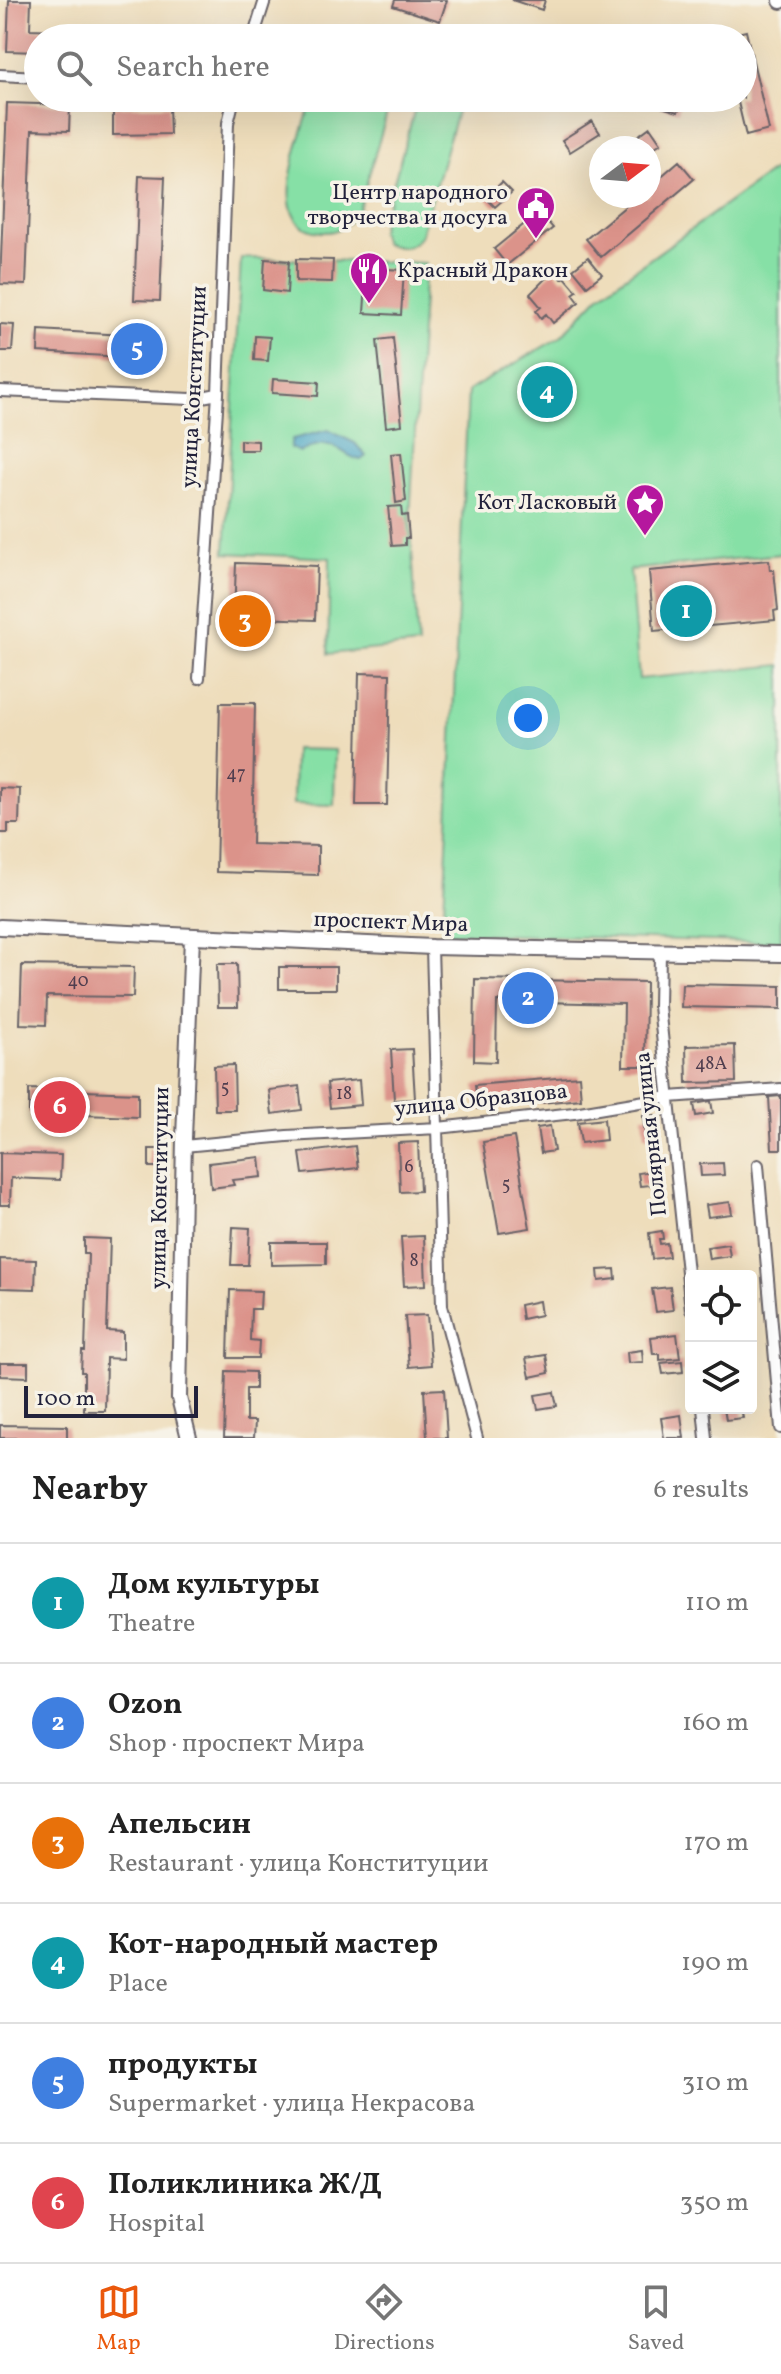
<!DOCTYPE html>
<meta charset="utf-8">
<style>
:root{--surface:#fff;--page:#f6f6f6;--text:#222;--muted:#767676;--line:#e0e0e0;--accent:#ea580c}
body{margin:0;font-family:Vollkorn,serif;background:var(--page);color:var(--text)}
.controls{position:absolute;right:24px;bottom:24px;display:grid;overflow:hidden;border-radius:8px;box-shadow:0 8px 32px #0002}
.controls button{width:72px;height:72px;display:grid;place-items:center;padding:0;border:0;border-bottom:2px solid var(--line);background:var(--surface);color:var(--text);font:40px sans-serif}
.compass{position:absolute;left:589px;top:136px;width:72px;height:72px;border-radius:50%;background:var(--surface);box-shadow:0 8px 32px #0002;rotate:74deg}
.scale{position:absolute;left:24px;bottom:20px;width:174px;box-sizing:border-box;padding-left:8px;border:4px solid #22223b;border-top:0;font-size:22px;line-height:28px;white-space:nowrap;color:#22223b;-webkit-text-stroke:6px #f7f3e8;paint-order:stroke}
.you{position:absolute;left:528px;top:718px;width:28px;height:28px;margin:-20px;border:6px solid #fff;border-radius:50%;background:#1a73e8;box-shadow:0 0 0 12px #1a73e833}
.badge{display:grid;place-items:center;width:52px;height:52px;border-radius:50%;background:var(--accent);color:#fff;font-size:26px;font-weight:700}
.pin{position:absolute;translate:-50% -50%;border:4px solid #fff;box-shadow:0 2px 8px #0006}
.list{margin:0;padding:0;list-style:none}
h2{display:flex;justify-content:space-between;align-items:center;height:104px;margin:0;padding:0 32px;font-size:34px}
h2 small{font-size:26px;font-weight:400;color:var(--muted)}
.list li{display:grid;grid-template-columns:52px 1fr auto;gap:24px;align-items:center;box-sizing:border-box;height:120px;padding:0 32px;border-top:2px solid var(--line)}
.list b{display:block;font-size:30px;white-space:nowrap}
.list p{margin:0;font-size:26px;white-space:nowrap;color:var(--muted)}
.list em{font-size:26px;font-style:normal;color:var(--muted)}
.icon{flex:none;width:44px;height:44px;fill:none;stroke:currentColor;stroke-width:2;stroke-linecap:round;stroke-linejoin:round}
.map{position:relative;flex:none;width:781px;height:1438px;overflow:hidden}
.search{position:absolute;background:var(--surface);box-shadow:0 8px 32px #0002;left:24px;right:24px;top:24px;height:88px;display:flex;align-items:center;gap:20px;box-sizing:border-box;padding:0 28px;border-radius:44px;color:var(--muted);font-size:30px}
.sheet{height:824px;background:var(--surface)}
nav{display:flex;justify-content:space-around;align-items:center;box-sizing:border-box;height:112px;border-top:2px solid var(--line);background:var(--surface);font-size:22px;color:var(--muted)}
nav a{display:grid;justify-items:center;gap:4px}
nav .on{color:var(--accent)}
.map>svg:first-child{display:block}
.green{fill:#86e0a6;stroke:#548170;stroke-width:2}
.water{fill:#46a6c5;stroke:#346480;stroke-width:2}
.building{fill:#db938a}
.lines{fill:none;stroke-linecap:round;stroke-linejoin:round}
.street-casing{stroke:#696368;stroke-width:14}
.secondary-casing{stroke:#696368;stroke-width:18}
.street{stroke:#fff;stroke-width:10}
.secondary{stroke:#fff;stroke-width:14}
.labels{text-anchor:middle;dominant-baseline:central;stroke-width:7;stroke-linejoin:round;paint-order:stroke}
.number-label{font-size:18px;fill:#503e4f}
.poi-label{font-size:22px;fill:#22223b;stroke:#f7f3e8;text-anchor:end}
.street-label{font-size:22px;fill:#22223b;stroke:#f7f3e8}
</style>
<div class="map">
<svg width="781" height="1438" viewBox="0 0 781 1438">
<rect width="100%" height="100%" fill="#f7f3e8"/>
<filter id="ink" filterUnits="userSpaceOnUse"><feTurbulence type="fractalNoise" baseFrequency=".0125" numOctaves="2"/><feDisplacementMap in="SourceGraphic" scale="16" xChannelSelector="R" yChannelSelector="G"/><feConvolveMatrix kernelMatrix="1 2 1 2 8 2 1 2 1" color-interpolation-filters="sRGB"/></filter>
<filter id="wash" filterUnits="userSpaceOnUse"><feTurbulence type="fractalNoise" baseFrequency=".006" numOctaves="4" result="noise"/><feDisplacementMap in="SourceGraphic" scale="32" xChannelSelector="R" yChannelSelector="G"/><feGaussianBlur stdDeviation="1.8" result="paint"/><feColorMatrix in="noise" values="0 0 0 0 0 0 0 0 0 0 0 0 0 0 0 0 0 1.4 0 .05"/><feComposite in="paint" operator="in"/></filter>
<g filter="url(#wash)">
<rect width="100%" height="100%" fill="#edb"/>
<path class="green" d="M313 98H388L387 113 358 212C349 225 338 233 322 232 260 229 304 130 313 98Z
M418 98H461L421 235C411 250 400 249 384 243L380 231Z
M781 165V554L630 570 639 679 781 665V943L443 933 468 391 560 337 601 294Z
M241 258 425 263 410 517 418 645 328 654 330 558 225 553Z
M294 749 335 750 334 805 293 804Z"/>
<path class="water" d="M328 430 355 443 366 456 361 460C346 458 336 441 319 445 313 446 306 450 300 452L290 448 292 439Z"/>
<g id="blocks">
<path class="building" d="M9 0H31L30 29 118 32 117 38H38V52L7 51Z
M395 0H447L440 21 393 6Z
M512 0H545L542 10Z
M746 31 769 130 746 136 737 98H743V38L721 37Z
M652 98H682L678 112 651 104Z
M7 103 70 105 69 131 32 130 26 285 0 284Z
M169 106 170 134 113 135V107Z
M592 121 600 133 570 152 562 140Z
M650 127 661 143 649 151V148H642L635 138Z
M679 161 694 179 601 257 586 239 638 196H649V187Z
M139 176 165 177 160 301 134 300Z
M502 182 512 192 495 207 486 198Z
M539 212 553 228 507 265 494 249Z
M588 257 602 274 587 286 573 269Z
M265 259 289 261 287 293 263 290Z
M296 259 333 260 332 282 296 281Z
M367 268 404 270 401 315 364 313Z
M554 270 562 279 565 277 577 291 573 294 579 302 553 323 546 314 541 318 536 311 541 307 530 294Z
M0 324 14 325 12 351H0Z
M39 330 158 337 156 359 38 352Z
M255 336 270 337 268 361 254 360Z
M393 338 402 425 386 427 377 340Z
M273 379 319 382 318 396 272 393Z
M240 440 258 441V450H240Z
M401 453 406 501 396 503 391 454Z
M401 506 402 516 407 515 409 538H405V545L392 546 388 507Z
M769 560 770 570H774L778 610 774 611 775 620 654 631 649 571Z
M236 563 317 566 315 620 234 617Z
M359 673 390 674 387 805H356Z
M220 703H255L252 844 318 846V875L216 872Z
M0 788 20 789 19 824H8V833H0Z
M217 964H237L238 1007H218Z
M22 965 134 967 133 997 47 996 46 1025 20 1024Z
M279 967H336V989H279Z
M475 979 646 982 645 1066H623L624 1004 497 1001 496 1062 474 1061Z
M682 984 781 986V1009L681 1007Z
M735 1045 736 1082 687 1083 686 1046Z
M412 1049 415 1099 394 1100 391 1050Z
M234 1065 235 1110H215L214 1066Z
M579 1076 581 1099 477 1109 475 1085Z
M359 1080 361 1105 330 1108 327 1083Z
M299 1086 302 1110 272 1114 269 1090Z
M29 1089 138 1093V1117L29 1113Z
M781 1096V1149H772L769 1097Z
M711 1101 713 1113 696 1116 694 1104Z
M655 1115 658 1135 645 1136 643 1116Z
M604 1119 606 1140 581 1143 578 1122Z
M550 1126 554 1151 541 1153 537 1128Z
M514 1137 530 1228 499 1233 483 1142Z
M418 1142 420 1191 400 1192 398 1143Z
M355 1146 358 1168 303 1174 300 1153Z
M149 1149H160L159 1167H149Z
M0 1153 61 1155 60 1180 11 1178 10 1205H0Z
M260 1157 262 1177 232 1180 234 1185 211 1188 209 1163Z
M723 1163 724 1175 701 1176 700 1164Z
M659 1170 661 1184 640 1186 638 1173Z
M730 1202 732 1214 708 1217 706 1205Z
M233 1227 250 1228 248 1265H231Z
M662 1231 663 1239H659L660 1244 667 1243 669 1257 652 1259 649 1233Z
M424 1236 426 1285 404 1286 401 1237Z
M84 1238 110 1239 107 1331 123 1332V1359L106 1358 105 1411H84V1372H81L82 1351H85L88 1254H84Z
M271 1242H326V1264L271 1265Z
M728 1244 730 1256 709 1259 707 1247Z
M0 1259 36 1260 35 1289 0 1288Z
M615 1269 616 1279 599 1281 598 1270Z
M670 1287 673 1310 656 1312 652 1289Z
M230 1290 261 1291 260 1309H251L250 1340 259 1341 258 1358H228Z
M539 1301 541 1315 522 1319 520 1305Z
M427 1315 431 1365 409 1367 405 1316Z
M677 1334 680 1358 660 1360V1354H653L651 1337Z
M642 1350 643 1362 628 1363 627 1352Z
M546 1355 549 1373 530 1377 526 1358Z
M682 1361 683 1372 663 1374 661 1363Z
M0 1363H28V1377L0 1376Z
M226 1371 255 1372V1389H246V1421H255L254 1438H224Z
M444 1389 447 1438H427L424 1390Z
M554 1392 557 1406 538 1409 535 1395Z
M724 1408H741L743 1418 726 1420Z
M681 1415 684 1438H664L661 1418Z
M0 1425 67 1426V1438H0Z"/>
</g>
</g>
<g filter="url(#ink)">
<use href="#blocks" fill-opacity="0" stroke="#696368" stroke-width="2"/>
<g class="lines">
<defs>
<path id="street" d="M253 38 265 0
M0 75 38 77
M0 391 191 399 218 394
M199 678 218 394 228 123 234 98
M432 947 442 1306 477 1438
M660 953 659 1006 691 1310
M184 1146 287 1136 438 1128 574 1113 669 1097 781 1089
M758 1165 781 1428
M703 1408 706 1438"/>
<path id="secondary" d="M781 0V1
M0 927 432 947 781 954
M189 1438 179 1398 184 1138 192 937"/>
</defs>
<use href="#street" class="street-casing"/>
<use href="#secondary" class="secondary-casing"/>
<use href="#street" class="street"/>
<use href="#secondary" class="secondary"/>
</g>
</g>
<defs>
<symbol id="civic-pin" viewBox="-11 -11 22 30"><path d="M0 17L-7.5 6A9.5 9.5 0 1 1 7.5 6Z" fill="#b5179e" stroke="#f7f3e8"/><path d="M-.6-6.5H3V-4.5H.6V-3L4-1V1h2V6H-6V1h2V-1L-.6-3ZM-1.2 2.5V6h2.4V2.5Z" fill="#fff"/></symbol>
<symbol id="restaurant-pin" viewBox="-11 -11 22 30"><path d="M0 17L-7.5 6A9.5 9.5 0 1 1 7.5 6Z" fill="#b5179e" stroke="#f7f3e8"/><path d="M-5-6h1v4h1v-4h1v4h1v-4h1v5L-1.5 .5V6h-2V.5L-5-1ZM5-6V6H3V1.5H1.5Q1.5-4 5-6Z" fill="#fff"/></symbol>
<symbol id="sight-pin" viewBox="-11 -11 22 30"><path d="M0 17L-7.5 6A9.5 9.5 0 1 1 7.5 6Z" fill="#b5179e" stroke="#f7f3e8"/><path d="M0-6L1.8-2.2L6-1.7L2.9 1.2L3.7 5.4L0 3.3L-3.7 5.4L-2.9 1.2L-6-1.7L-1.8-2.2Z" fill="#fff"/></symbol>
</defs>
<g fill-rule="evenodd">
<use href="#civic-pin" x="514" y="184" width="44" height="60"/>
<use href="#restaurant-pin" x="347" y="249" width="44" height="60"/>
<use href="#sight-pin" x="623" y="481" width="44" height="60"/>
</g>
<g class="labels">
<g class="number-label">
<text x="236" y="774">47</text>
<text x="78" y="981">40</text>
<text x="711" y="1064">48А</text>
<text x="225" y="1088">5</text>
<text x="344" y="1094">18</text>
<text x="409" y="1167">6</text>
<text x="506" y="1185">5</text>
<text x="414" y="1261">8</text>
</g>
<g class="poi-label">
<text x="508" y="193">Центр народного<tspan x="508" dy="25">творчества и досуга</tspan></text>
<text x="397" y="271" text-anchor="start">Красный Дракон</text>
<text x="617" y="503">Кот Ласковый</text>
</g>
<g class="street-label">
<text transform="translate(195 387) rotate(-87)">улица Конституции</text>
<text transform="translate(391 923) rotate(2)">проспект Мира</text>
<text transform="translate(481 1101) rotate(-6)">улица Образцова</text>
<text transform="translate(652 1134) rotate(-96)">Полярная улица</text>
<text transform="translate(161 1188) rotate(-89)">улица Конституции</text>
</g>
</g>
</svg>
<div class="controls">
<button><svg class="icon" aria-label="locate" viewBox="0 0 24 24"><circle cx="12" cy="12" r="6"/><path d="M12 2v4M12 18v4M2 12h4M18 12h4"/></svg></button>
<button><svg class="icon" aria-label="layers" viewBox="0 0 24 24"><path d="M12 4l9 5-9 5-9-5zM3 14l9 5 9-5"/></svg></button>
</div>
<svg class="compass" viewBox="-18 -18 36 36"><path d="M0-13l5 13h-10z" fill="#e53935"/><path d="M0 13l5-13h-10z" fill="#767676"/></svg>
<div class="scale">100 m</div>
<div class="you"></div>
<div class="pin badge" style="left:686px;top:611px;background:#0f9aa8">1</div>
<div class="pin badge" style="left:528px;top:998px;background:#3f7fe0">2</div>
<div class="pin badge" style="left:245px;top:621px;background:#e8710a">3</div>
<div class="pin badge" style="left:547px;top:392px;background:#0f9aa8">4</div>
<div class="pin badge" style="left:137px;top:349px;background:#3f7fe0">5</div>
<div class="pin badge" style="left:60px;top:1107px;background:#e0444e">6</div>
<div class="search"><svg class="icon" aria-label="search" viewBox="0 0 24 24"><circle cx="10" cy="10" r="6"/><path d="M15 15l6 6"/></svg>Search here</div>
</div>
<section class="sheet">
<h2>Nearby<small>6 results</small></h2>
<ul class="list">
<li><span class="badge" style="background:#0f9aa8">1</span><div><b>Дом культуры</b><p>Theatre</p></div><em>110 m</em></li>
<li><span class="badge" style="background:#3f7fe0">2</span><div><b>Ozon</b><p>Shop · проспект Мира</p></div><em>160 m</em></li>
<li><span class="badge" style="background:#e8710a">3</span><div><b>Апельсин</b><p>Restaurant · улица Конституции</p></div><em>170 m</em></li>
<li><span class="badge" style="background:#0f9aa8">4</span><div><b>Кот-народный мастер</b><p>Place</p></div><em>190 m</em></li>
<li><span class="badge" style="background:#3f7fe0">5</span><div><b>продукты</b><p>Supermarket · улица Некрасова</p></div><em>310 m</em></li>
<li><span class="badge" style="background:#e0444e">6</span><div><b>Поликлиника Ж/Д</b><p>Hospital</p></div><em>350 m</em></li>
</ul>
</section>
<nav>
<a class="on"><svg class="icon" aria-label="map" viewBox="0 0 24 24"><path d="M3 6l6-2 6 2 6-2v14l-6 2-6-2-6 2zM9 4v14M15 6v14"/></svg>Map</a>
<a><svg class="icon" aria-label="directions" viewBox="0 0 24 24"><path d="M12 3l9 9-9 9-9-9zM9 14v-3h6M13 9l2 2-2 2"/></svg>Directions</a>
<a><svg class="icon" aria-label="saved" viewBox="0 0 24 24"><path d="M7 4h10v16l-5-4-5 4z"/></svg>Saved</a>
</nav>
